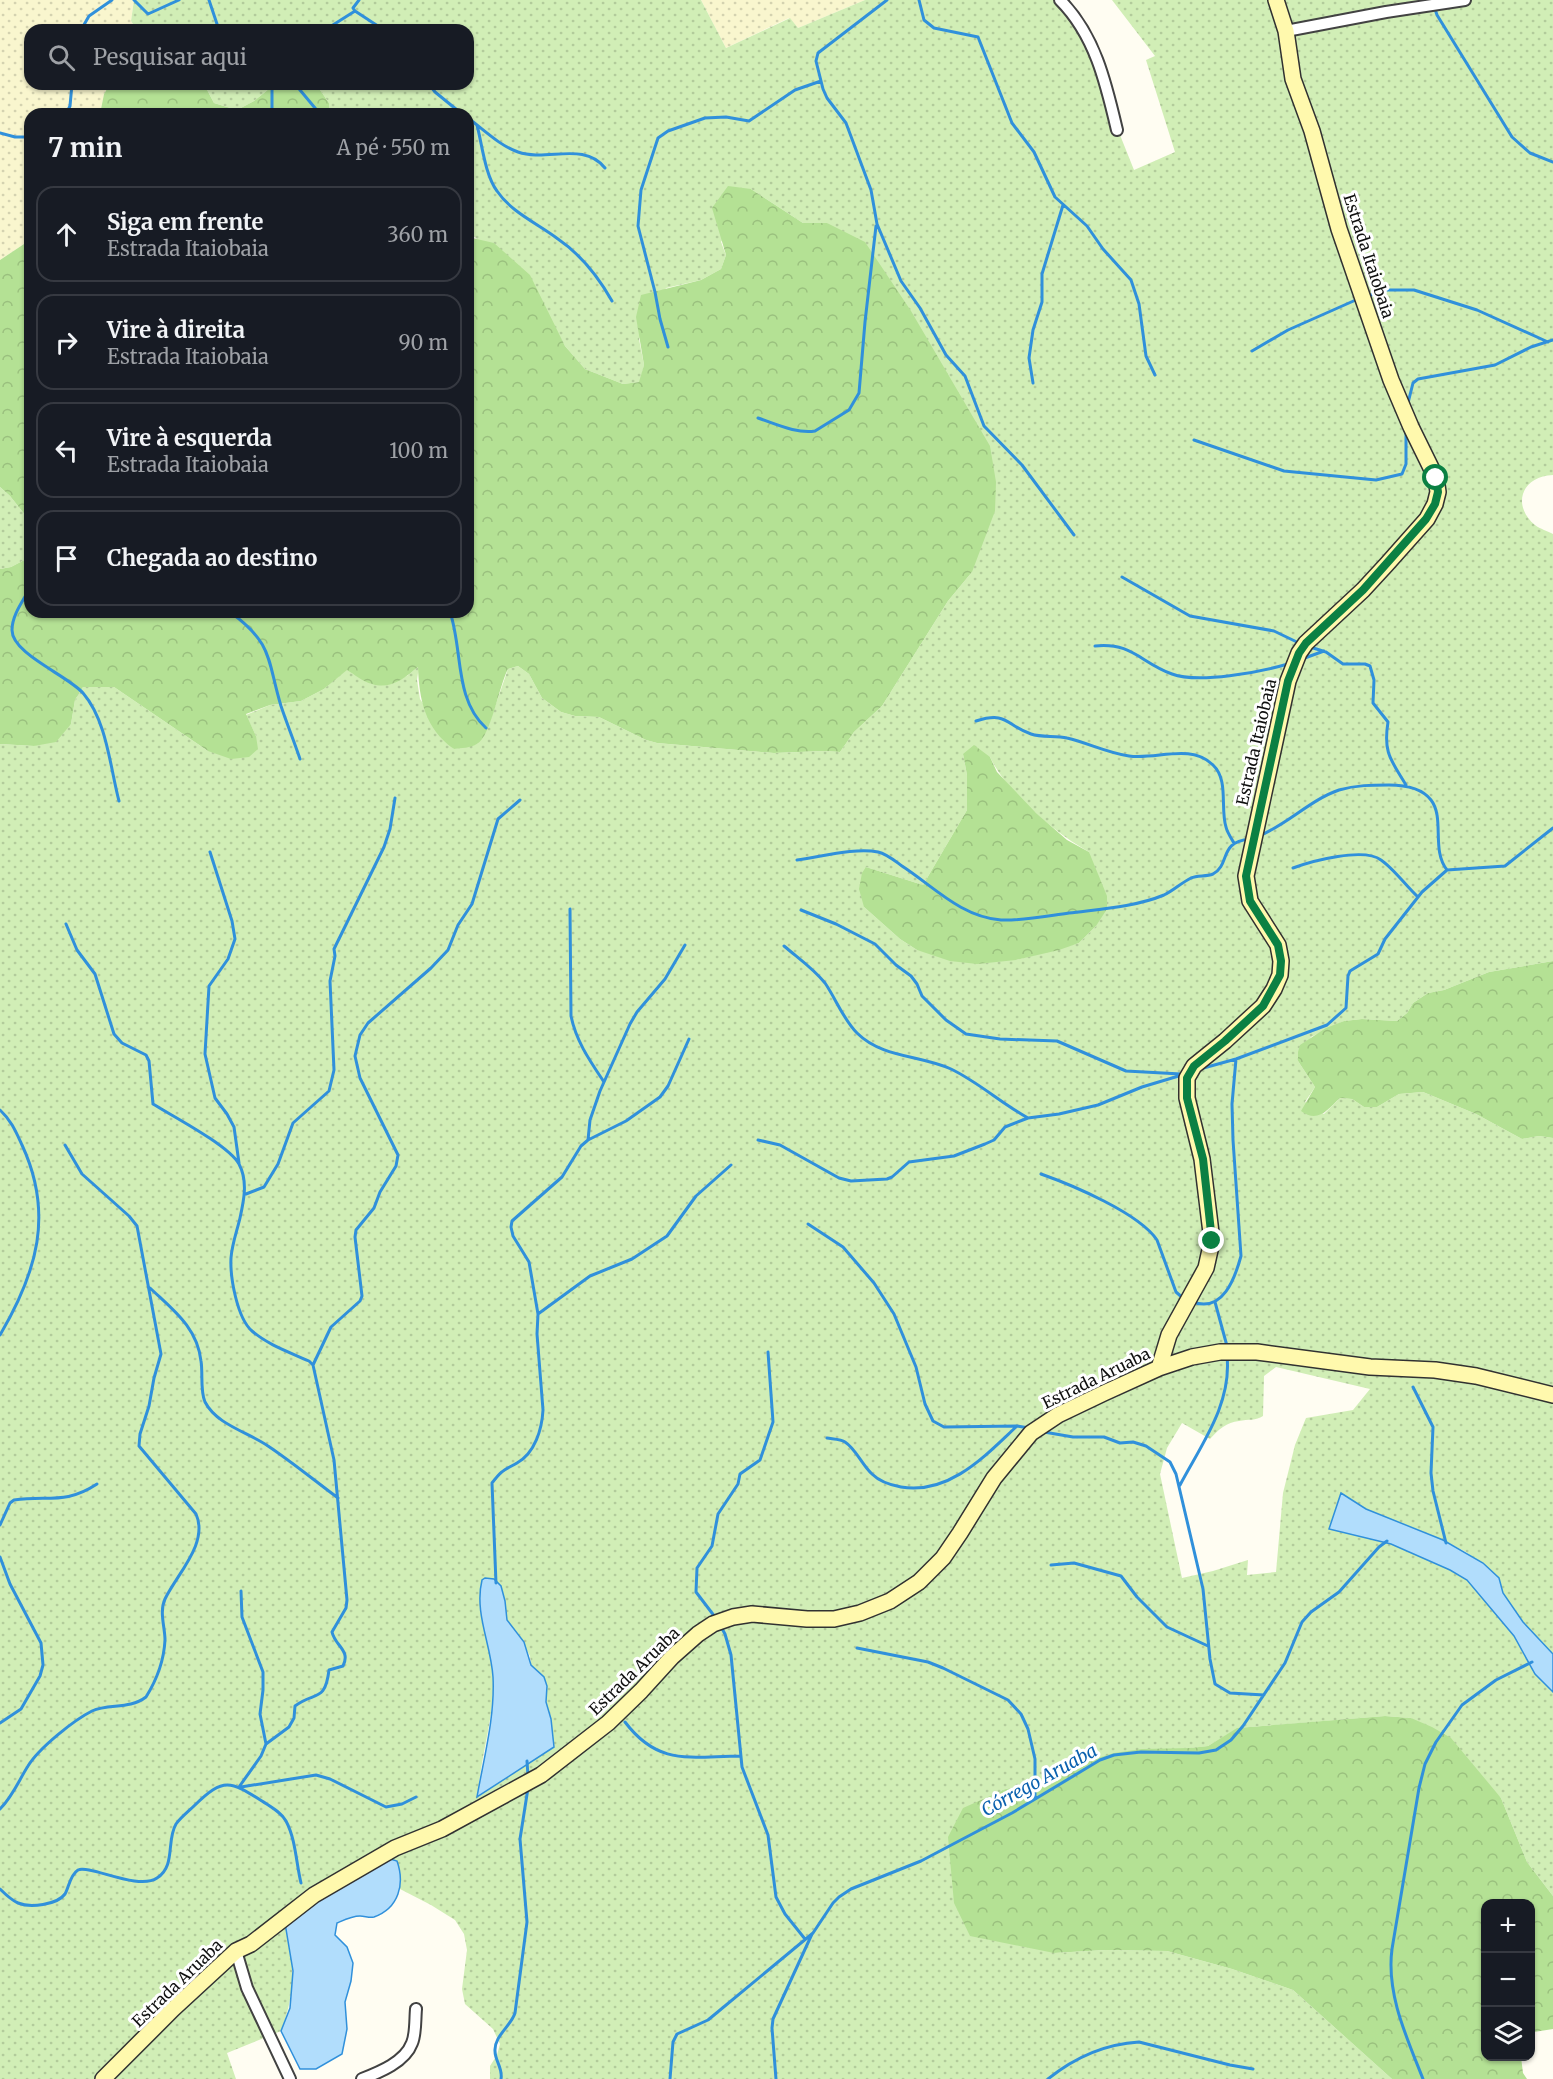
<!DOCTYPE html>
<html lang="pt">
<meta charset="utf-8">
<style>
:root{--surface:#171b24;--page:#20242c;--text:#f1f3f6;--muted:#9ea1a6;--line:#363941}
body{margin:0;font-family:Merriweather,serif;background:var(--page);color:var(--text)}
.controls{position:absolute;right:18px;bottom:18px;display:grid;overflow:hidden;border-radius:12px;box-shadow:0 2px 4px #0004}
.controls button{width:54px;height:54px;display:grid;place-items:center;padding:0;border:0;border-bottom:2px solid var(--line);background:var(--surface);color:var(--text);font:30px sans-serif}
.stop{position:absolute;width:18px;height:18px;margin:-14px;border:4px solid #0b8043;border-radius:50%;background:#fff}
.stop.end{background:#0b8043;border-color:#fff;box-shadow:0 2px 6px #0008}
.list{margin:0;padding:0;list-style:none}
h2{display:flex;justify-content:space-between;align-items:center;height:78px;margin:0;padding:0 24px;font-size:26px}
h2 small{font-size:20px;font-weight:400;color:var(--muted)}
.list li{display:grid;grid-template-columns:39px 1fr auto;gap:18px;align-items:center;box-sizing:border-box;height:96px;margin:0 12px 12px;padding:0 12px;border:2px solid var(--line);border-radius:18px}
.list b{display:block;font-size:22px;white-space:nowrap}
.list p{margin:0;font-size:20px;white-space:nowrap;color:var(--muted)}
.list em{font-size:20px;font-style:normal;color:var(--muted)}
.icon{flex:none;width:33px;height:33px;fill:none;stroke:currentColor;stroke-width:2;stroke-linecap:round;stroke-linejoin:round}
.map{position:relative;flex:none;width:1553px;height:2079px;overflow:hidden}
.search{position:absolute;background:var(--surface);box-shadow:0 2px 4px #0004;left:24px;top:24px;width:450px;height:66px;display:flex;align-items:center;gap:15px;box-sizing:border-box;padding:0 21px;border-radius:18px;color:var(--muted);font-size:22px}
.panel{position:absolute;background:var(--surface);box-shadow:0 2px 4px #0004;left:24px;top:108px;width:450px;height:510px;border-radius:18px}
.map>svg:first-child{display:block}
.farmland{fill:url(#farmland-dots)}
.grass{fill:url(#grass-dots);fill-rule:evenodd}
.forest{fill:url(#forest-crowns)}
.water{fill:#b1ddfc;stroke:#3090db;stroke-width:1.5}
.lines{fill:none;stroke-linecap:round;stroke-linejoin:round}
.stream{stroke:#3090db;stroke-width:3}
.street-casing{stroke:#424242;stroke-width:14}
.secondary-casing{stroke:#313131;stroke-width:18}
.street{stroke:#fff;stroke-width:10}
.secondary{stroke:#fff9ad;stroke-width:15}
.route{stroke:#0b8043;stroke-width:8}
.labels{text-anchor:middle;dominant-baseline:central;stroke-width:6;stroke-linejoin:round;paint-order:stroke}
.street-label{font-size:16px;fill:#0f0f0f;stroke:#fff}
.water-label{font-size:18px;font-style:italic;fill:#0b61af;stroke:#fff}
</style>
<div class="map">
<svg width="1553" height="2079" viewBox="0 0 1553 2079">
<defs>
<pattern id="farmland-dots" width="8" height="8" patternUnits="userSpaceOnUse" patternTransform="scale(1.5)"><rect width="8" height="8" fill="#f9f6ce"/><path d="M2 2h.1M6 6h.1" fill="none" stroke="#d4d2b0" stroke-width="1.8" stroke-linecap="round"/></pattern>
<pattern id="grass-dots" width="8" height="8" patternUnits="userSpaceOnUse" patternTransform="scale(1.5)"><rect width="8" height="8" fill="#d1eeb6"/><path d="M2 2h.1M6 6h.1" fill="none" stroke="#b2cb9b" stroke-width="1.8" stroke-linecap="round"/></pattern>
<pattern id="forest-crowns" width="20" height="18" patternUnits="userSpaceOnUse" patternTransform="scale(1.5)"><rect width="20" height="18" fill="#b4e194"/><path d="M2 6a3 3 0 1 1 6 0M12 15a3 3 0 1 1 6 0" fill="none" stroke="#9ac07e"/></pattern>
</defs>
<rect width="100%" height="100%" fill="#fffdf2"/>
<path class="farmland" d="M0 0H134L131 21 137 30H30V84H110L104 94 100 114H30V240L0 260Z
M701 0H865L798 28 789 18 726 48Z"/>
<path class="grass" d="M134 0H701L726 48 790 18 798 28 865 0H1061L1086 25 1107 79 1116 125 1134 170 1175 152 1146 60 1155 56 1112 0H1553V475C1522 476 1511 505 1535 525 1540 529 1548 531 1553 534V961L1489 972 1444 990 1428 993 1413 1003 1407 1013 1397 1021 1362 1019 1344 1021 1311 1037 1298 1061 1315 1087 1305 1102 1324 1114 1340 1098 1352 1099 1364 1107H1377L1399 1094 1423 1092 1476 1114 1522 1139 1539 1136 1553 1138V1654L1523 1622 1503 1593 1499 1578 1466 1552 1443 1540 1366 1509 1341 1493 1329 1529 1391 1544 1450 1570 1467 1580 1514 1636 1535 1674 1553 1692V1896L1527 1862 1501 1798 1411 1718 1385 1716 1238 1728 1208 1746 1091 1760 1050 1778 1006 1789 1054 1953 1105 1950 1167 1951 1232 1969 1293 1990 1392 2079H490V2066L497 2055 500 2044 493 2029 465 2004 462 1989 467 1950 464 1934 455 1920 431 1905 400 1889 399 1866 291 1951C294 1981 292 2002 281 2031L227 2053 236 2079H0V744L34 746 71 724 75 700 83 687H114L208 751 256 736 246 715 270 705 301 701 324 689 347 669 372 684 407 676 419 666 417 680 420 699 454 749 477 744 489 724 508 669 518 666 529 674 542 698 561 712 575 716 599 717 646 740 657 743 774 753 824 751 840 752 854 732 882 706 948 601 972 572 827 223H803L751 189 721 242 726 255 721 269 701 280 666 288 639 339 644 365 640 382 623 384 585 369 565 346 551 321 475 237H468V114H329V103L316 84H468V30H137L131 21ZM963 754 990 757C1007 793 1055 833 1089 852L1096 926 1079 943 1016 960 917 950 900 939 864 907 866 867 923 885 967 810V775ZM1276 1367 1370 1389 1353 1410 1306 1418 1295 1445 1283 1493 1276 1572 1247 1575 1248 1560 1213 1571 1182 1578 1160 1474 1167 1448 1182 1423 1210 1439C1218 1430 1227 1422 1239 1421 1248 1419 1256 1421 1263 1416L1264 1376ZM505 1601 507 1620 511 1628 519 1635 530 1656 531 1665 544 1677 547 1686 546 1702 551 1719 554 1747 478 1796C480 1756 495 1717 493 1676 492 1653 483 1631 480 1608Z
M204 84H275L254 101 237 110 214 103Z
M0 487 10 496 30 521V557L11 567 0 569Z"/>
<path class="forest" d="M110 84H204L214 103 237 110 254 101 275 84H316L329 103V114H100L104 94Z
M728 186 751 189 803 223H827L865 242 911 311 990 446 996 482 995 511 972 572 948 601 882 706 854 732 840 752 824 751 774 753 657 743 646 740 599 717 575 716 561 712 542 698 529 674 518 666 508 669C499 686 491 736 477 744 471 748 461 748 454 749 425 729 419 699 418 667 405 678 390 690 372 684 363 682 354 674 347 670L324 689 301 701 270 705 246 714 256 736 258 749 249 757 231 759 208 751 114 687H83L75 700 71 724 56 742 34 746 0 744V569L11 567 30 557V612H468V237L494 243 530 275 565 346 585 369 623 384 639 382 644 365 636 317 641 295 701 280 721 269 726 255 712 208Z
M30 240V521L10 496 0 487V260Z
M974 745 990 757 997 772 1036 813 1067 840 1089 852 1107 896V909L1096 926 1079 943 1059 950 1016 960 977 964 950 961 917 950 900 939 864 907 859 889 862 873 866 867 923 885 967 810V775L963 754Z
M1553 961V1138L1539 1136 1522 1139 1476 1114 1423 1092 1399 1094 1377 1107H1364L1352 1099 1340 1098C1328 1109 1318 1124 1301 1111L1315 1087 1298 1061V1052L1300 1045 1326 1028 1344 1021 1362 1019 1397 1021 1407 1013 1413 1003 1428 993 1444 990 1489 972Z
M1385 1716 1411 1718 1432 1727 1451 1738 1501 1798 1527 1862 1553 1896V2029L1534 2032 1531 2035 1530 1904H1486V2056L1521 2057 1523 2073 1527 2079H1392L1293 1990 1232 1969 1167 1951 1105 1950 1054 1953 970 1936 954 1903 948 1837 963 1808 1006 1789 1050 1778 1091 1760 1114 1753 1142 1749 1190 1748 1208 1746 1237 1728Z"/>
<path class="water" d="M1341 1493 1366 1509 1443 1540 1483 1563 1499 1578 1503 1593 1523 1622 1553 1654V1692L1535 1674 1514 1636 1467 1580 1450 1570 1391 1544 1329 1529Z
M485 1578 494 1579 501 1586 505 1601 507 1620 524 1642 531 1665 544 1677 547 1686 546 1702 551 1719 554 1747 477 1797C484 1757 495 1717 493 1677 491 1644 474 1613 482 1580Z
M387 1858 397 1861C405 1884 399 1908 374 1917 369 1918 365 1916 360 1916 352 1916 344 1920 337 1923L335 1935 347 1947 353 1963 351 1981 345 2002 347 2029 342 2054 316 2069H300L281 2031 290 2008 293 1971 285 1923 298 1909Z"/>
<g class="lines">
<path class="stream" d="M134 0 148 14 179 0
M209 0 219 30
M887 0 818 53 816 61 823 89 827 98 846 123 871 190 877 224 901 281 920 308 946 355 965 376 984 426 1022 465 1074 535
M919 0 924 20 934 28 978 37 1012 123 1034 152 1055 197 1087 226 1103 249 1131 280 1139 304 1146 356 1155 375
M1435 9 1437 15 1512 137 1530 153 1553 162
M355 11 384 30
M81 30 89 16 112 0
M325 30 355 11 353 8 359 0
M295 84 320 114
M429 84 435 92 462 114
M66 114 70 106 72 84
M272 114V84
M468 118C483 129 500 146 518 152 547 162 584 141 605 168
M477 125C482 144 485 175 497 191 512 213 537 223 558 239 580 254 599 278 612 301
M0 133 15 137H30
M1368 296 1384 290H1414L1477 310 1548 342
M668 347 660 319 655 292 638 226 641 190 658 138 668 131 705 118 726 117 749 121 795 90 821 81
M1252 351 1288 330 1358 299
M1033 383 1029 358 1033 330 1042 302V274L1063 205
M1408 403 1413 383 1418 379 1495 365 1531 347 1553 340
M758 418C776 424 797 434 815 431L849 410 859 393 865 322 876 226
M1194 440 1284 471 1376 480 1402 474 1406 464V431
M1122 577 1190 616 1274 631 1301 644
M30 588C23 601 12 615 12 630 12 654 67 675 83 693 107 721 110 767 119 801
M230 612C274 644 267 660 281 706 287 724 294 741 300 759
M450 612C463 650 454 699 486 728
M1095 646C1132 642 1141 663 1172 674 1199 684 1260 672 1288 664
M1310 647 1326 652 1343 664H1365L1370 666 1374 680 1373 703 1388 722C1383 753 1391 760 1406 785
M1302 659 1324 651
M976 721C1008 711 1005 725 1031 734 1042 738 1056 735 1067 738 1088 743 1108 753 1129 756 1157 760 1190 743 1213 765 1229 780 1220 808 1226 827 1227 832 1231 838 1234 843
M1259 836C1288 824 1310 800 1339 790 1356 785 1372 785 1389 785 1404 785 1421 787 1431 800 1445 818 1431 850 1447 870
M210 852 232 921 235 939 228 959 209 986 205 1054 215 1098 227 1114 234 1127 239 1163
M797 860C820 857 856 847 878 852 887 854 895 861 902 866 933 886 961 917 1001 920 1023 921 1047 916 1069 913 1100 909 1135 907 1164 895 1173 891 1181 883 1191 878 1198 875 1206 877 1213 874 1231 864 1218 842 1250 839
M1293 868C1312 861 1364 847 1381 860 1393 868 1407 887 1418 897
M570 909 571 1016C576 1041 590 1061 604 1082
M801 910 836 924 875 944 896 965 911 976 917 984 922 996 946 1020 966 1034 1000 1039 1057 1041 1126 1071 1181 1074
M66 924 77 950 95 974 114 1034 122 1043 146 1055 149 1061 153 1104C174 1117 228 1145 239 1164 248 1181 244 1200 240 1218 237 1231 232 1244 231 1258 230 1277 237 1318 252 1331 268 1345 289 1352 309 1361L313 1365 334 1460 347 1600 346 1608 332 1632C335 1646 351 1650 343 1666L329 1670C325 1703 315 1691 295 1706L294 1718 289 1727 266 1744 261 1756 239 1787
M784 946C798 958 813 968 825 983 836 999 843 1019 857 1033 882 1058 920 1055 951 1069 978 1082 1001 1103 1028 1118
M1200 1069 1236 1059 1327 1025 1346 1008 1348 976 1350 971 1378 954 1385 939 1422 892 1447 870 1505 866 1553 828
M0 1110C11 1120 16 1132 22 1145 54 1214 37 1272 0 1335
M588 1140 590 1120 600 1091 630 1024 637 1012 665 979 685 945
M758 1140 780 1145 839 1178 851 1181 887 1179 892 1177 909 1162 954 1156 985 1144 994 1140 1005 1127 1028 1118 1059 1114 1098 1105 1142 1087 1182 1075
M1041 1174C1072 1185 1139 1213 1157 1240L1176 1292 1184 1299
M246 1194 264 1187 278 1164 293 1123 329 1091 334 1070 330 981 335 956 334 949 384 847 390 829 395 798
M808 1224 843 1247 874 1283 894 1314 916 1367 925 1404 933 1421 944 1427 1017 1426 1029 1428
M150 1288C173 1310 197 1327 201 1361 203 1373 200 1391 205 1402 217 1425 248 1432 268 1446 292 1462 315 1481 338 1498
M1193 1302C1223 1313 1235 1278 1241 1256L1233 1140 1232 1104 1236 1059
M1215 1302 1227 1346
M538 1314 590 1276 632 1259 667 1236 696 1196 731 1165
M313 1365 331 1327 360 1301 362 1296 355 1237 356 1230 374 1208 380 1192 396 1166 398 1155 360 1078 355 1056 360 1035 368 1023 431 968 448 950 458 925 472 904 498 819 520 800
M1413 1387 1433 1427 1431 1473 1433 1491 1446 1543
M1044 1432 1073 1437H1104L1120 1443 1133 1442 1146 1446 1170 1462 1176 1474 1203 1589 1210 1659 1215 1684 1230 1693 1264 1695
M827 1438C832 1439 841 1439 845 1442 856 1449 862 1465 872 1474 880 1482 890 1485 901 1487 949 1495 985 1456 1016 1427
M1180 1485C1201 1445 1232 1404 1227 1356
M0 1525 10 1503 14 1500C48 1495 65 1505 97 1484
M0 1557 10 1584 41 1643 43 1665 40 1676 21 1709 0 1723
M1051 1565 1074 1563 1121 1576 1137 1597 1167 1627 1208 1646
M496 1583 492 1483C503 1469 503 1471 517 1463 535 1453 542 1429 543 1410L537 1334 538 1314 529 1262 513 1236 511 1227 512 1221 562 1177 581 1146 588 1140 626 1121 660 1097 668 1086 689 1039
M241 1591 242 1617 263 1672V1690L260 1714 266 1744
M715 1617 696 1592 697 1568 712 1546 718 1514 738 1484 740 1474 760 1460 773 1422 768 1352
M720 1625 725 1634 731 1655 742 1767 768 1835 776 1897 785 1914 805 1939
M857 1648 928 1662 943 1668 1008 1700 1021 1714 1028 1729 1035 1759V1798
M625 1722C659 1767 691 1756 741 1756
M527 1761 528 1776
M241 1787 316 1775 330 1779 386 1807 402 1804 416 1797
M0 1809C13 1796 19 1780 28 1766 39 1748 74 1720 92 1711 109 1703 129 1710 146 1697 156 1681 164 1660 165 1640 165 1627 159 1612 165 1599 177 1574 209 1543 196 1514L139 1446 140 1434 149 1406 154 1378 161 1354 137 1226 129 1216 82 1174 65 1145
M0 1889C5 1894 11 1900 18 1903 30 1908 57 1905 65 1894 69 1887 70 1875 78 1870 89 1864 138 1891 157 1878 176 1866 166 1841 176 1824 181 1817 189 1811 195 1805 224 1777 230 1781 262 1801 271 1807 281 1812 286 1821 296 1840 296 1863 301 1883
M501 2079C503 2068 495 2061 495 2051 494 2036 511 2026 515 2013L527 1922 520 1839 528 1788
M670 2079 673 2042 677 2034 708 2020 813 1933 833 1903 839 1897 851 1889 921 1861 1012 1813 1100 1760 1114 1755 1141 1752 1199 1753 1216 1750 1231 1740 1243 1726 1285 1663 1302 1622 1311 1612 1339 1592 1379 1547 1387 1541
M776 2079 772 2028 773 2019 812 1934
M1048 2079C1074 2058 1106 2044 1139 2042L1230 2065 1253 2069
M1423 2079C1407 2038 1386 1994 1392 1949L1419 1788 1425 1764 1436 1742 1462 1705 1496 1680 1532 1662"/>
<defs>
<path id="street" d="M1060 0C1095 35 1106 83 1117 130
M1286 31 1386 12 1465 0
M236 1951 247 1988 290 2079
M362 2079C380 2072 405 2062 412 2043 416 2034 415 2019 416 2009"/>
<path id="secondary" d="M1159 1368 1169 1335 1206 1268 1212 1241 1202 1159 1187 1098V1078L1194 1066 1225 1041 1263 1006 1274 989 1280 975 1281 961 1278 945 1250 901 1246 876 1288 681 1299 653 1306 643 1363 590 1387 564 1427 519 1435 504 1438 492 1436 478 1411 427 1391 380 1339 229 1312 131 1293 79 1286 31 1276 0
M103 2079 173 2009 236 1951 251 1944 314 1895 395 1848 442 1829 541 1775 608 1723 641 1691 672 1657 698 1634 713 1624 733 1617 752 1614 807 1619H834L860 1613 890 1601 919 1582 943 1558 960 1533 994 1478 1031 1433 1058 1415 1104 1393 1159 1368 1192 1357 1220 1352H1257L1370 1367 1435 1370 1476 1376 1553 1395"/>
</defs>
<use href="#street" class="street-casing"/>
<use href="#secondary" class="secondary-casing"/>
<use href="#street" class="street"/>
<use href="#secondary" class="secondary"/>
</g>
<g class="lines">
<path class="route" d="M1212 1241 1203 1159 1187 1098V1078L1194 1066 1225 1041 1263 1006 1280 975 1281 961 1278 945 1250 901 1246 876 1288 681 1299 653 1306 643 1363 590 1426 519 1435 504 1438 492 1436 478"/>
</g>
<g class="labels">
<g class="street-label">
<text transform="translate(1369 256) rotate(72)">Estrada Itaiobaia</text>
<text transform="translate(1256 742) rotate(-77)">Estrada Itaiobaia</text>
<text transform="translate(1096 1378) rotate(-26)">Estrada Aruaba</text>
<text transform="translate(634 1671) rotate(-44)">Estrada Aruaba</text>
<text transform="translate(177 1983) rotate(-44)">Estrada Aruaba</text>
</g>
<g class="water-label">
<text transform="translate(1039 1780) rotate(-29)">Córrego Aruaba</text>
</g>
</g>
</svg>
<div class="controls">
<button>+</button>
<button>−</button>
<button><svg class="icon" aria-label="layers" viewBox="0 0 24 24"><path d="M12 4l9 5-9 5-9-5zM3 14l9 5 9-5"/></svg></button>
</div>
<div class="stop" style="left:1436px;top:478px"></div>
<div class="stop end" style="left:1212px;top:1241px"></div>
<div class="search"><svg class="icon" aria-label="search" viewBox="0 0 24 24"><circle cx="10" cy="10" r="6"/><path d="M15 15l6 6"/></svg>Pesquisar aqui</div>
<section class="panel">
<h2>7 min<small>A pé · 550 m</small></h2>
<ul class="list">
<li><svg class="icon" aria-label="ahead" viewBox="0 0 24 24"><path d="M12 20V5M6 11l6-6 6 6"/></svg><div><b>Siga em frente</b><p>Estrada Itaiobaia</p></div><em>360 m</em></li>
<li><svg class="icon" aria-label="right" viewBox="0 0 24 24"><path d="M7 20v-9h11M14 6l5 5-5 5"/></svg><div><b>Vire à direita</b><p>Estrada Itaiobaia</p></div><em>90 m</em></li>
<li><svg class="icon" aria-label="left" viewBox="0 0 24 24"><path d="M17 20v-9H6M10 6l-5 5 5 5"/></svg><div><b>Vire à esquerda</b><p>Estrada Itaiobaia</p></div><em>100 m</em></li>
<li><svg class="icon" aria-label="arrive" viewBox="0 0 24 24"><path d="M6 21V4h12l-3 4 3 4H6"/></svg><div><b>Chegada ao destino</b></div></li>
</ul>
</section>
</div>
